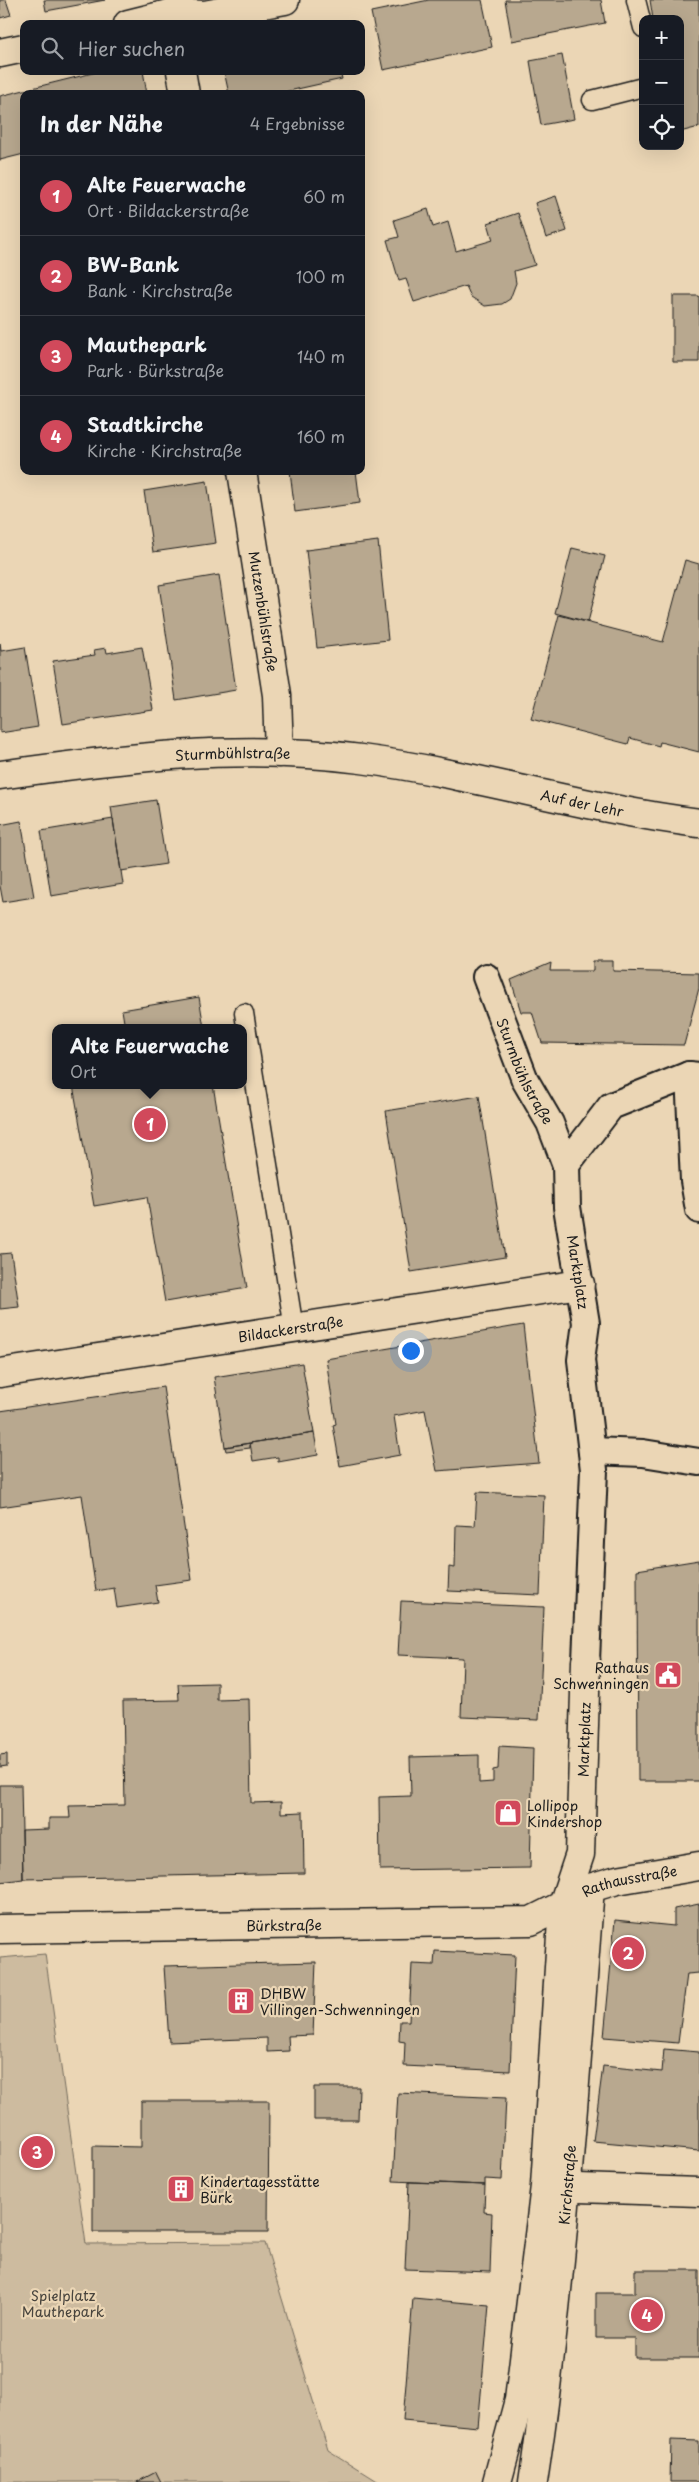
<!DOCTYPE html>
<html lang="de">
<meta charset="utf-8">
<style>
:root{--surface:#171b24;--page:#242831;--text:#f1f3f6;--muted:#9ea1a6;--line:#363941;--accent:#d1495b}
body{margin:0;font-family:"Playpen Sans",sans-serif;background:var(--page);color:var(--text)}
.controls{position:absolute;right:15px;top:15px;display:grid;overflow:hidden;border-radius:10px;box-shadow:0 5px 20px #0002}
.controls button{width:45px;height:45px;display:grid;place-items:center;padding:0;border:0;border-bottom:1px solid var(--line);background:var(--surface);color:var(--text);font:25px sans-serif}
.you{position:absolute;left:410px;top:1350px;width:18px;height:18px;margin:-12px;border:4px solid #fff;border-radius:50%;background:#1a73e8;box-shadow:0 0 0 8px #1a73e833}
.badge{display:grid;place-items:center;width:32px;height:32px;border-radius:50%;background:var(--accent);color:#fff;font-size:16px;font-weight:700}
.pin{position:absolute;translate:-50% -50%;border:2px solid #fff;box-shadow:0 1px 5px #0006}
.popup{position:absolute;left:52px;top:1024px;width:195px;height:65px;box-sizing:border-box;display:grid;place-content:center;border-radius:10px;background:var(--surface);filter:drop-shadow(0 1px 4px #0005);font-size:16px;white-space:nowrap;color:var(--muted)}
.popup b{font-size:19px;color:var(--text)}
.popup::after{content:'';position:absolute;left:50%;top:100%;margin-left:-10px;border:10px solid transparent;border-top-color:var(--surface)}
.list{margin:0;padding:0;list-style:none}
h2{display:flex;justify-content:space-between;align-items:center;height:65px;margin:0;padding:0 20px;font-size:21px}
h2 small{font-size:16px;font-weight:400;color:var(--muted)}
.list li{display:grid;grid-template-columns:32px 1fr auto;gap:15px;align-items:center;box-sizing:border-box;height:80px;padding:0 20px;border-top:1px solid var(--line)}
.list b{display:block;font-size:19px;white-space:nowrap}
.list p{margin:0;font-size:16px;white-space:nowrap;color:var(--muted)}
.list em{font-size:16px;font-style:normal;color:var(--muted)}
.icon{flex:none;width:28px;height:28px;fill:none;stroke:currentColor;stroke-width:2;stroke-linecap:round;stroke-linejoin:round}
.map{position:relative;flex:none;width:699px;height:2482px;overflow:hidden}
.search{position:absolute;background:var(--surface);box-shadow:0 5px 20px #0002;left:20px;top:20px;width:345px;height:55px;display:flex;align-items:center;gap:12px;box-sizing:border-box;padding:0 18px;border-radius:10px;color:var(--muted);font-size:19px}
.panel{position:absolute;background:var(--surface);box-shadow:0 5px 20px #0002;left:20px;top:90px;width:345px;height:385px;border-radius:10px}
.map>svg:first-child{display:block}
.green{fill:#cdbb9f;stroke:#746c5e}
.building{fill:#b8a88f;stroke:#1c1c1c}
.lines{fill:none;stroke-linecap:round;stroke-linejoin:round}
.service-casing{stroke:#1c1c1c;stroke-width:21}
.pedestrian-casing{stroke:#1c1c1c;stroke-width:30}
.minor-casing{stroke:#1c1c1c;stroke-width:31}
.secondary-casing{stroke:#1c1c1c;stroke-width:31}
.service{stroke:#ebd6b5;stroke-width:18}
.pedestrian{stroke:#ebd6b5;stroke-width:26}
.minor{stroke:#ebd6b5;stroke-width:28}
.secondary{stroke:#ebd6b5;stroke-width:28}
.labels{text-anchor:middle;dominant-baseline:central;stroke-width:4.5;stroke-linejoin:round;paint-order:stroke}
.street-label{font-size:14px;fill:#1c1c1c;stroke:#ebd6b5}
.poi-label{font-size:14px;fill:#1c1c1c;stroke:#ebd6b5;text-anchor:start}
.park-label{font-size:14px;fill:#48443d;stroke:#ebd6b5}
</style>
<div class="map">
<svg width="699" height="2482" viewBox="0 0 699 2482">
<rect width="100%" height="100%" fill="#ebd6b5"/>
<filter id="ink" filterUnits="userSpaceOnUse"><feTurbulence type="fractalNoise" baseFrequency=".02" numOctaves="2"/><feDisplacementMap in="SourceGraphic" scale="10" xChannelSelector="R" yChannelSelector="G"/><feConvolveMatrix kernelMatrix="1 2 1 2 8 2 1 2 1" color-interpolation-filters="sRGB"/></filter>
<g filter="url(#ink)">
<path class="green" d="M45 1954 86 2244 265 2243 328 2450 379 2482H0V1958Z"/>
<path class="building" d="M0 0H6L11 15 0 18Z
M44 0H105L46 11Z
M429 0H482L492 47 383 70 371 12Z
M505 0H601L605 23 512 41Z
M650 0H699V127L680 132V19H653Z
M562 55 574 119 541 125 530 61Z
M101 71H143L147 94H24V154L0 160V96Z
M224 71H340L342 79 284 92V94H229Z
M556 196 567 231 546 238 535 203Z
M428 209 433 227 448 222 456 251 493 240 488 223 518 213 535 265 514 271 516 283 510 299 502 304 485 306 471 297 466 286 414 302 406 279 399 281 387 240 399 237 394 220Z
M673 296H699V362H673Z
M290 471H356L360 503 295 512Z
M207 481 216 543 153 552 144 491Z
M378 541 388 640 317 648 306 550Z
M572 548 605 556 588 622 555 613Z
M685 560 699 564V752L660 742 659 746 630 738 628 744 531 719 559 615 663 642Z
M219 575 236 690 176 700 159 585Z
M0 643 1 651 25 647 38 727 0 733Z
M142 647 153 710 63 724 53 661 95 655 94 650 106 648 107 653Z
M156 800 166 864 121 871 111 807Z
M113 819 123 884 51 896 41 831Z
M21 821 34 897 3 902 0 886V825Z
M593 961H613V971L699 973V988L684 1045 542 1043 532 1012H521L511 980 551 963 550 971H593Z
M199 997 204 1028H125L122 1010Z
M73 1085H213L247 1288 165 1302 147 1197 94 1206Z
M479 1096 505 1257 411 1272 386 1111Z
M11 1253 19 1307 0 1309V1254Z
M523 1325 539 1463 437 1471 425 1410 394 1416 400 1455 340 1466 333 1425 336 1424 326 1359Z
M302 1363 314 1433 225 1447 214 1377Z
M163 1387 192 1580 155 1585 158 1602 117 1608 114 1588 96 1591 82 1495 0 1507V1411Z
M314 1433 318 1455 278 1462V1457L253 1461 250 1443Z
M250 1443V1448L226 1451 225 1447Z
M477 1492 544 1495 540 1595 448 1591 449 1567 455 1568 456 1525 475 1526Z
M699 1560V1781H638L637 1570Z
M401 1601 544 1607 539 1720 461 1717 463 1658 398 1655Z
M217 1683V1700L249 1699 251 1803 281 1802V1813L303 1812 304 1873 23 1879 22 1830 49 1829V1818H70L69 1806 125 1805 123 1701 179 1700 178 1684Z
M499 1746 533 1748 530 1868 380 1870 379 1797 411 1796 410 1757 479 1755V1783L493 1782V1770L498 1769Z
M7 1754V1766L0 1767V1755Z
M0 1785H21L23 1879 0 1882Z
M699 1904V1973L687 1974 678 2043 604 2037 615 1920 674 1926V1909Z
M435 1951 515 1955 510 2071 404 2066 405 2042 399 2041 400 2021H409L412 1964 434 1965Z
M316 1962 313 2035 288 2036 289 2051 267 2052V2038L169 2042 164 1966Z
M664 2049 699 2052V2151L593 2141 603 2066 662 2072Z
M314 2087H359L358 2120H314Z
M398 2093 506 2098 502 2180 485 2179V2185L393 2181Z
M141 2101H269L268 2232H93V2146L141 2147Z
M409 2182 485 2185 484 2212 492 2213 490 2272 405 2269Z
M635 2270H699V2358H635V2338H596V2293H635Z
M413 2298 489 2305 478 2427 403 2420Z
M671 2440 699 2441V2482H670Z
M156 2472 161 2482H137Z"/>
<g class="lines">
<defs>
<path id="service" d="M636 0 643 28
M592 100 643 87
M244 1013 294 1329"/>
<g id="pedestrian">
<path id="s1" d="M486 977 525 1080 550 1123 566 1165"/>
<path d="M689 1075 694 1181 699 1210"/>
<path d="M592 1451 643 1453 699 1462"/>
<path d="M586 1661 594 1470 581 1360 586 1323 567 1207 566 1165 611 1106 689 1075 699 1076"/>
</g>
<g id="minor">
<path d="M128 24 172 13 204 15 285 0"/>
<path d="M0 53 24 48"/>
<path d="M181 71 185 94"/>
<path id="s2" d="M242 471 277 695 279 753"/>
<path id="s3" d="M0 1373 580 1284"/>
<path id="s4" d="M0 1929 531 1921 563 1905 580 1854 586 1661"/>
<path d="M549 2187 699 2192"/>
<path id="s5" d="M533 2482C563 2285 574 2086 590 1888"/>
</g>
<g id="secondary">
<path id="s6" d="M0 775C119 758 241 743 361 759 475 774 585 809 699 823"/>
<path id="s7" d="M497 2482 519 2400 545 2186 563 1905 590 1888 617 1880 699 1866"/>
</g>
</defs>
<use href="#service" class="service-casing"/>
<use href="#pedestrian" class="pedestrian-casing"/>
<use href="#minor" class="minor-casing"/>
<use href="#secondary" class="secondary-casing"/>
<use href="#service" class="service"/>
<use href="#pedestrian" class="pedestrian"/>
<use href="#minor" class="minor"/>
<use href="#secondary" class="secondary"/>
</g>
</g>
<defs>
<symbol id="civic-square" viewBox="-11 -11 22 22"><rect x="-9" y="-9" width="18" height="18" rx="4" fill="#d1495b" stroke="#ebd6b5"/><path d="M-.6-6.5H3V-4.5H.6V-3L4-1V1h2V6H-6V1h2V-1L-.6-3ZM-1.2 2.5V6h2.4V2.5Z" fill="#fff"/></symbol>
<symbol id="shop-square" viewBox="-11 -11 22 22"><rect x="-9" y="-9" width="18" height="18" rx="4" fill="#d1495b" stroke="#ebd6b5"/><path d="M-5-2.5h2.3a2.7 3.5 0 0 1 5.4 0H5L5.5 6h-11ZM-1.5-2.5h3a1.5 2.3 0 0 0-3 0Z" fill="#fff"/></symbol>
<symbol id="building-square" viewBox="-11 -11 22 22"><rect x="-9" y="-9" width="18" height="18" rx="4" fill="#d1495b" stroke="#ebd6b5"/><path d="M-4-6H4V6H1V3H-1V6H-4ZM-2.5-4.3h1.7v1.8h-1.7ZM.8-4.3h1.7v1.8H.8ZM-2.5-1h1.7V.8h-1.7ZM.8-1h1.7V.8H.8Z" fill="#fff"/></symbol>
</defs>
<g fill-rule="evenodd">
<use href="#civic-square" x="652" y="1659" width="32" height="32"/>
<use href="#shop-square" x="492" y="1797" width="32" height="32"/>
<use href="#building-square" x="225" y="1985" width="32" height="32"/>
<use href="#building-square" x="165" y="2173" width="32" height="32"/>
</g>
<g class="labels">
<g class="street-label">
<text stroke="none"><textPath href="#s2" startOffset="142">Mutzenbühlstraße</textPath></text>
<text stroke="none"><textPath href="#s6" startOffset="234">Sturmbühlstraße</textPath></text>
<text stroke="none"><textPath href="#s6" startOffset="588">Auf der Lehr</textPath></text>
<text stroke="none"><textPath href="#s1" startOffset="102">Sturmbühlstraße</textPath></text>
<text transform="translate(578 1272) rotate(81)">Marktplatz</text>
<text stroke="none"><textPath href="#s3" startOffset="294">Bildackerstraße</textPath></text>
<text stroke="none"><textPath href="#s4" startOffset="735">Marktplatz</textPath></text>
<text stroke="none"><textPath href="#s7" startOffset="654">Rathausstraße</textPath></text>
<text stroke="none"><textPath href="#s4" startOffset="284">Bürkstraße</textPath></text>
<text stroke="none"><textPath href="#s5" startOffset="299">Kirchstraße</textPath></text>
</g>
<g class="poi-label">
<text x="649" y="1667" text-anchor="end">Rathaus<tspan x="649" dy="16">Schwenningen</tspan></text>
<text x="527" y="1805">Lollipop<tspan x="527" dy="16">Kindershop</tspan></text>
<text x="260" y="1993">DHBW<tspan x="260" dy="16">Villingen-Schwenningen</tspan></text>
<text x="200" y="2181">Kindertagesstätte<tspan x="200" dy="16">Bürk</tspan></text>
</g>
<g class="park-label">
<text x="63" y="2295">Spielplatz<tspan x="63" dy="16">Mauthepark</tspan></text>
</g>
</g>
</svg>
<div class="controls">
<button>+</button>
<button>−</button>
<button><svg class="icon" aria-label="locate" viewBox="0 0 24 24"><circle cx="12" cy="12" r="6"/><path d="M12 2v4M12 18v4M2 12h4M18 12h4"/></svg></button>
</div>
<div class="you"></div>
<div class="pin badge" style="left:150px;top:1124px">1</div>
<div class="popup"><b>Alte Feuerwache</b>Ort</div>
<div class="pin badge" style="left:628px;top:1953px">2</div>
<div class="pin badge" style="left:37px;top:2152px">3</div>
<div class="pin badge" style="left:647px;top:2315px">4</div>
<div class="search"><svg class="icon" aria-label="search" viewBox="0 0 24 24"><circle cx="10" cy="10" r="6"/><path d="M15 15l6 6"/></svg>Hier suchen</div>
<section class="panel">
<h2>In der Nähe<small>4 Ergebnisse</small></h2>
<ul class="list">
<li><span class="badge">1</span><div><b>Alte Feuerwache</b><p>Ort · Bildackerstraße</p></div><em>60 m</em></li>
<li><span class="badge">2</span><div><b>BW-Bank</b><p>Bank · Kirchstraße</p></div><em>100 m</em></li>
<li><span class="badge">3</span><div><b>Mauthepark</b><p>Park · Bürkstraße</p></div><em>140 m</em></li>
<li><span class="badge">4</span><div><b>Stadtkirche</b><p>Kirche · Kirchstraße</p></div><em>160 m</em></li>
</ul>
</section>
</div>
